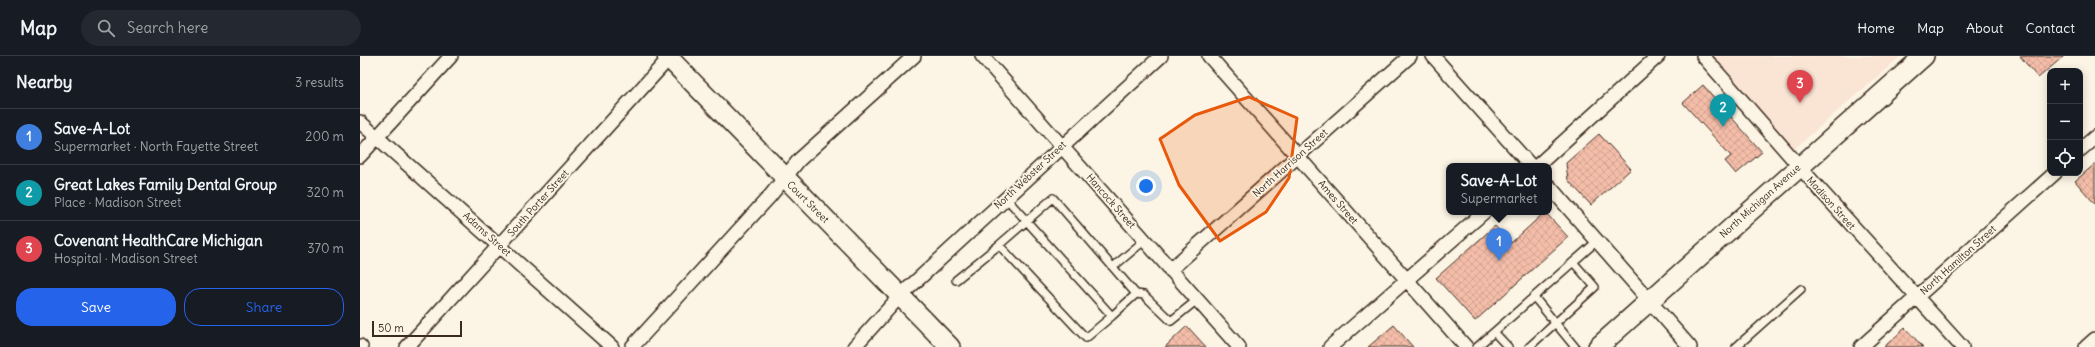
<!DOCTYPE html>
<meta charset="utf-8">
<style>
:root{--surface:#171b24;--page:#242831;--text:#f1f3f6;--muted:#9ea1a6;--line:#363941;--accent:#2563eb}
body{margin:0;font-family:Delius,sans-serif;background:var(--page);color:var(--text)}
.controls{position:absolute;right:12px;top:12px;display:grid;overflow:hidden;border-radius:8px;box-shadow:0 2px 10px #0003}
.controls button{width:36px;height:36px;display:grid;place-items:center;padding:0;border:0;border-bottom:1px solid var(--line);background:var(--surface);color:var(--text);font:20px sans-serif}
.scale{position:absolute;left:12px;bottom:10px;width:90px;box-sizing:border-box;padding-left:4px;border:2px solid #3b2a1e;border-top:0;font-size:11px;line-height:14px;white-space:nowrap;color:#3b2a1e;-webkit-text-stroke:3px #fcf5e5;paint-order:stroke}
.you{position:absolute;left:786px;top:130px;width:14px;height:14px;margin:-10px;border:3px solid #fff;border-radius:50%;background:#1a73e8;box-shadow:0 0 0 6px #1a73e833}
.badge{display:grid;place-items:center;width:26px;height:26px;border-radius:50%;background:var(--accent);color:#fff;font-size:13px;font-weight:700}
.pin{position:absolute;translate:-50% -33px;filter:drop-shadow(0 1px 2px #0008)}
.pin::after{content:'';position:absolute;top:21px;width:14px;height:12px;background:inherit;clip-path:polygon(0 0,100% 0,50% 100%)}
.popup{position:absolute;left:1086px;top:107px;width:106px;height:52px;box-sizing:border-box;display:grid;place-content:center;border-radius:8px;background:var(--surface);filter:drop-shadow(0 1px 3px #0005);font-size:13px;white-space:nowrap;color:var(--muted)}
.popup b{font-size:15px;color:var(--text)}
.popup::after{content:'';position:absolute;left:50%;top:100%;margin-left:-8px;border:8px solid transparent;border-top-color:var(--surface)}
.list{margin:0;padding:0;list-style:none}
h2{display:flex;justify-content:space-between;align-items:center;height:52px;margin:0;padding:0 16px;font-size:17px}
h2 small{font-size:13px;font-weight:400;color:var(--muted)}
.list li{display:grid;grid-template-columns:26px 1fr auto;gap:12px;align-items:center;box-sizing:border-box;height:56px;padding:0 16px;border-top:1px solid var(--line)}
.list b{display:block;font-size:15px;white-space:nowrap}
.list p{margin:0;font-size:13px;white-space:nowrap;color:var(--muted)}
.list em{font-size:13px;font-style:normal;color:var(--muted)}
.actions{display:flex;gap:8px;padding:12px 16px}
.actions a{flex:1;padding:9px 0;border:1px solid var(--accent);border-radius:16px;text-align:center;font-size:14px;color:var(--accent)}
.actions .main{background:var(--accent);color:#fff}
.icon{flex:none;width:22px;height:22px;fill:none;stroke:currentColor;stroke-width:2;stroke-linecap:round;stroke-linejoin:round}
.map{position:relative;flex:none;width:1735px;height:291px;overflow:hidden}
header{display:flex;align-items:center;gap:24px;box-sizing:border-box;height:56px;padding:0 20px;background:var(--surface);border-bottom:1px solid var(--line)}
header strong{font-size:19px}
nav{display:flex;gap:22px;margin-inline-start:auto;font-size:14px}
.search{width:280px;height:36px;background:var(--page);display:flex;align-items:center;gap:10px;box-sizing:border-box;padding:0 14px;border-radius:22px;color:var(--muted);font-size:15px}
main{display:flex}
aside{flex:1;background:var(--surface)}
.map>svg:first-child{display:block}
.built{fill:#fae4d3}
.building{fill:url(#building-cross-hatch);stroke:#3b2a1e}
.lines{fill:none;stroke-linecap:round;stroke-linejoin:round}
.lane-casing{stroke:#3b2a1e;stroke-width:10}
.street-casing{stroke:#3b2a1e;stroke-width:16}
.secondary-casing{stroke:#3b2a1e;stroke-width:22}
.lane{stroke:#fcf5e5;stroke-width:7}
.street{stroke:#fcf5e5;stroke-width:13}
.secondary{stroke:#fcf5e5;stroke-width:19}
.marked{fill:#e8590c;fill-opacity:0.2;stroke:#e8590c;stroke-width:3;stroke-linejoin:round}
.labels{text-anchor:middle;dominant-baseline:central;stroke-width:3.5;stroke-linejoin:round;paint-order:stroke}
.street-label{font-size:10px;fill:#3b2a1e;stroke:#fcf5e5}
</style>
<header>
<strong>Map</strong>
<div class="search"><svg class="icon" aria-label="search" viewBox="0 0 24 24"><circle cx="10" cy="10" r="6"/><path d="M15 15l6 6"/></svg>Search here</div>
<nav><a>Home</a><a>Map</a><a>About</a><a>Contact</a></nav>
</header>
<main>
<aside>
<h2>Nearby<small>3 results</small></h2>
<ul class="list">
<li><span class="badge" style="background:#3f7fe0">1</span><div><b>Save-A-Lot</b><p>Supermarket · North Fayette Street</p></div><em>200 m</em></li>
<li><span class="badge" style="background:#0f9aa8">2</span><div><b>Great Lakes Family Dental Group</b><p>Place · Madison Street</p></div><em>320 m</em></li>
<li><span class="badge" style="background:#e0444e">3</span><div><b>Covenant HealthCare Michigan</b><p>Hospital · Madison Street</p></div><em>370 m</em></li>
</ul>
<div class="actions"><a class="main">Save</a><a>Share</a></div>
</aside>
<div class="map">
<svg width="1735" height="291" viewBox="0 0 1735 291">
<defs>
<pattern id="building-cross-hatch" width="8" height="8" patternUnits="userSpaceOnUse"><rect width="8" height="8" fill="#f4bda9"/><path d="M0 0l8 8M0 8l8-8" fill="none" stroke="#d2a391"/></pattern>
</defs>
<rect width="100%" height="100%" fill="#fcf5e5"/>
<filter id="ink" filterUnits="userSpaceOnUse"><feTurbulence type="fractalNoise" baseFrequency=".025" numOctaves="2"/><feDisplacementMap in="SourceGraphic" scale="8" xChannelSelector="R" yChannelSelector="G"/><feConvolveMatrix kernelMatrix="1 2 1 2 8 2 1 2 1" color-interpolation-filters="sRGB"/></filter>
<g filter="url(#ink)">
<path class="built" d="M1350 0H1541L1434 93Z"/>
<path class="building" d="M1660 0H1704L1678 22Z
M1343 29 1402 96 1376 118 1365 105 1371 100 1323 47Z
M1239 78 1271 113 1231 149 1208 124 1206 107Z
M1735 108V148L1715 125Z
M1185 156 1208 181 1115 265 1076 222 1135 170 1151 187Z
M1034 269 1053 291H1008Z
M827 270 846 291H805Z
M1545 272 1563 291H1524Z"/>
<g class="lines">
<defs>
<path id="lane" d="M639 189 693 142 776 238 752 260
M753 211 785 184
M596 224 639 189 726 282 752 260 645 141
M776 238 784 239 811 265 837 244
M1174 241 1215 291
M1134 276 1148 291
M1117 291 1237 185
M1169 291 1235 231 1213 206
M1376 291 1441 233"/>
<path id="street" d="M622 0 879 291
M849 0 1106 291
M1073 0 1171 110
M1343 0 1453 126 1602 291
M0 66 252 291
M1720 94 1735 81
M0 100 91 0
M1177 110 1298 0
M1189 130 1330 291
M810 214 1050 0
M0 290 1 291
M47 291 311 0
M272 291 410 140 439 104 554 0
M494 291 540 240 801 0
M970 291 1124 156
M1501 291 1695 117
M1726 291 1735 283"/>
<path id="secondary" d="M307 0 590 291
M1238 291 1564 0"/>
</defs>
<use href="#lane" class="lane-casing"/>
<use href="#street" class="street-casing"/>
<use href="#secondary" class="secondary-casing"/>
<use href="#lane" class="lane"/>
<use href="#street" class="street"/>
<use href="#secondary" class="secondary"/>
</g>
</g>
<path class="marked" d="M889 41 937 62 929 122 906 156 860 185 819 129 800 83 835 59Z"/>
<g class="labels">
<g class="street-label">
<text transform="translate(930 107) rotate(-42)">North Harrison Street</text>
<text transform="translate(670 119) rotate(-43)">North Webster Street</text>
<text transform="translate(751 145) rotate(49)">Hancock Street</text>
<text transform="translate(1400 145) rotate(-42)">North Michigan Avenue</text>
<text transform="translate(448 146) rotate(45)">Court Street</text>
<text transform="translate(978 146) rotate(49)">Ames Street</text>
<text transform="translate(178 147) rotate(-48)">South Porter Street</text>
<text transform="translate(1471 147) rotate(48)">Madison Street</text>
<text transform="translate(127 178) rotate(42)">Adams Street</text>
<text transform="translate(1598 204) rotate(-42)">North Hamilton Street</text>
</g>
</g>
</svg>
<div class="controls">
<button>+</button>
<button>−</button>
<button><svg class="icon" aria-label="locate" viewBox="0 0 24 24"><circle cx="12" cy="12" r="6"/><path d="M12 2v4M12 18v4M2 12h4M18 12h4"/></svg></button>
</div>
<div class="scale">50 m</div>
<div class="you"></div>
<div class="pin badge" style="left:1139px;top:205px;background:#3f7fe0">1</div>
<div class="popup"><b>Save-A-Lot</b>Supermarket</div>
<div class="pin badge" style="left:1363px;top:71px;background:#0f9aa8">2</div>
<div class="pin badge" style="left:1440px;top:47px;background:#e0444e">3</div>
</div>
</main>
